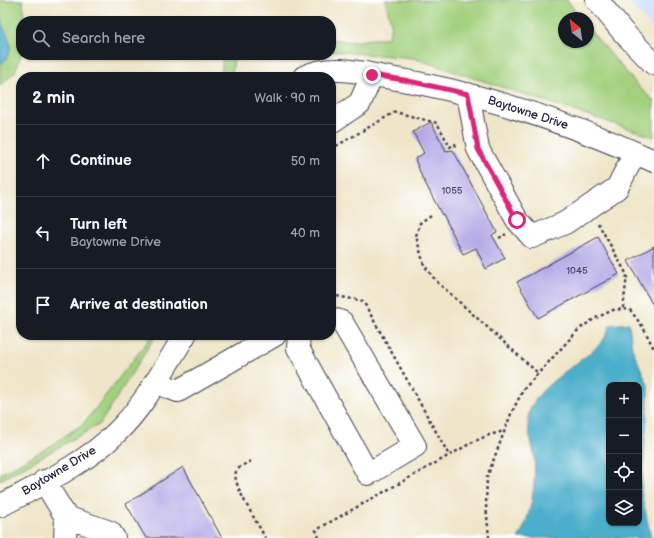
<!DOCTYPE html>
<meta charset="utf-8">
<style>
:root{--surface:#171b24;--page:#20242c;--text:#f1f3f6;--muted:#9ea1a6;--line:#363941}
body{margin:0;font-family:"Balsamiq Sans",sans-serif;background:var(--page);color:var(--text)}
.controls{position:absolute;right:12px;bottom:12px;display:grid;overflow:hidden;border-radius:8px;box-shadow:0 1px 3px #0004}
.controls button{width:36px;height:36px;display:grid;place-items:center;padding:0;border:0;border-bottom:1px solid var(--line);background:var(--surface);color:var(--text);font:20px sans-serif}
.compass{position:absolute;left:558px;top:12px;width:36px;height:36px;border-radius:50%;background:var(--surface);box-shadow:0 1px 3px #0004;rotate:330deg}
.stop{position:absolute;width:12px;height:12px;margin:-9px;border:3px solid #db2777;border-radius:50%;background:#fff}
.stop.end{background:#db2777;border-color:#fff;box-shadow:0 1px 4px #0008}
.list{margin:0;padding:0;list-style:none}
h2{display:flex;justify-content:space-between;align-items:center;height:52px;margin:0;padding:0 16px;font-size:17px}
h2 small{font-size:13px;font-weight:400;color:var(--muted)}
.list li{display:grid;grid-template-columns:26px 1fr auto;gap:12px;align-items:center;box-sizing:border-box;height:72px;padding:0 16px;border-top:1px solid var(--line)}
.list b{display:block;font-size:15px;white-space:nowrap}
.list p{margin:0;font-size:13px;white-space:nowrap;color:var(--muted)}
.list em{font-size:13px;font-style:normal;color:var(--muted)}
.icon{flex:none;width:22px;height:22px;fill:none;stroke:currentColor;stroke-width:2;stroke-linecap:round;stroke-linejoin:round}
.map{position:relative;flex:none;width:654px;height:538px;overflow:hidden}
.search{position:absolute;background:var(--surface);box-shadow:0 1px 3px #0004;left:16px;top:16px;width:320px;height:44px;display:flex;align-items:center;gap:10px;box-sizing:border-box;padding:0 14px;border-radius:16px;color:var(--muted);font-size:15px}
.panel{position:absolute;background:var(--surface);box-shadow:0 1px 3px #0004;left:16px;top:72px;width:320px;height:268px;border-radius:16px}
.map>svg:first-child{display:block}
.built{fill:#c9dcf9}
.green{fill:#a2d07d;stroke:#62795c}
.water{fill:#4cafcb;stroke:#376883;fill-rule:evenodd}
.building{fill:#b4a9e6}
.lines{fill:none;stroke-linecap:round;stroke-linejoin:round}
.minor-casing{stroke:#413f50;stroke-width:24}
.path{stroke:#413f50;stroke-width:2.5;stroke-dasharray:3 3;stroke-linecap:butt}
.minor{stroke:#fff;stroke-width:22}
.route{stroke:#db2777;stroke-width:5}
.labels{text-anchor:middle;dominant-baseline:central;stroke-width:3.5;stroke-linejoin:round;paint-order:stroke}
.number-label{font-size:10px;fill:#464466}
.street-label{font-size:12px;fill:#22223b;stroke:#fff}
</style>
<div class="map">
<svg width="654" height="538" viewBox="0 0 654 538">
<rect width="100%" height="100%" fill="#fff"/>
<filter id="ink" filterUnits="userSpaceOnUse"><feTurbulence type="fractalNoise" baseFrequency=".025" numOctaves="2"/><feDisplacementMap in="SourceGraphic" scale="8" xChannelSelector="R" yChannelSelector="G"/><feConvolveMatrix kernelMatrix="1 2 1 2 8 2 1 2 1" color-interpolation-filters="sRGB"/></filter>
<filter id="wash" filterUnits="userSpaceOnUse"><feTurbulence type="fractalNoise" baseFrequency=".012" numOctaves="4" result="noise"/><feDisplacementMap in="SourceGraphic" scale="16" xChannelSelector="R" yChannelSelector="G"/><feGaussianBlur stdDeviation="0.9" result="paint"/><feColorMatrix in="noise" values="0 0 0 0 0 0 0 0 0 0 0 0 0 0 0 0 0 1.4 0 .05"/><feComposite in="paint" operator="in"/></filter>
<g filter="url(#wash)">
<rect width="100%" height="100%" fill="#efe6c9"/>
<path class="built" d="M627 0H654V31Z"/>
<path class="green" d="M0 0H23L24 21H21V55L15 72 0 85V65C20 48 4 38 0 19 0 13 0 6 0 0Z
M385 0H567L580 18H564V42H588V28L640 88 654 101V137L413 58 331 51V39L351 42 389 37 391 22Z
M223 55H234L232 77H221Z
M151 335H156L100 424 0 480V474L49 447 84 423 147 342Z"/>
<path class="water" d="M0 19C7 37 19 49 0 65Z
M629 323 632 348 648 385V407L641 491 651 538H518C532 518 538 473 533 449 531 438 526 426 529 413 538 383 582 364 602 342 606 337 608 330 610 325ZM609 385H639V523H609Z"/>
<g id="blocks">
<path class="building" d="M431 122 446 151 453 150 497 232 492 235 505 258 486 269 476 248 463 254 443 214 442 215 422 177 415 159 424 153 413 132Z
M598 237 619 274 538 318 517 282Z
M654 246V307L628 261Z
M183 467 222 538H146L126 504Z"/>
</g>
</g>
<g filter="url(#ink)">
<use href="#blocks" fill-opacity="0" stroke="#413f50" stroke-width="1"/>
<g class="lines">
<defs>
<path id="minor" d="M597 0 623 32 654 64
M304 77C329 64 359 72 385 77 478 92 568 122 654 161
M468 94 478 149 517 220 532 237 565 223 617 188 635 153
M331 122 360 103 372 75
M299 335 298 348 368 474 415 446 342 322 331 318
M155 382 178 391 275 335
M44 481 66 517 65 538
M0 506C39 485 85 464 116 433 145 405 164 368 185 335
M66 517 110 532 114 538"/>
</defs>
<use href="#minor" class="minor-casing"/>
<path class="path" d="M331 149 395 112 437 123 450 147 455 144 457 149
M431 215 420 223 416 236 424 265 436 281 538 373
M598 223 627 275 623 309
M499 238 505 235 504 234
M331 295 363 301 449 455
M251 461C246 464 239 466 236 472 231 484 259 524 265 538
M319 538 316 530 473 442 489 435 504 431
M489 538 486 505 487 477 511 414 523 390 579 329 594 319 613 310 623 309 630 310 643 327 654 349"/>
<use href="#minor" class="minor"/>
</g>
</g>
<g class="lines" filter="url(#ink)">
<path class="route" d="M372 75 404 80 468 94 478 149 517 220"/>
</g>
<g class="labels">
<g class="number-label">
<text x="452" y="191">1055</text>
<text x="577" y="271">1045</text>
</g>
<g class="street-label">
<text transform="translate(528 113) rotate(18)">Baytowne Drive</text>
<text transform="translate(59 471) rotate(-31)">Baytowne Drive</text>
</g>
</g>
</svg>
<div class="controls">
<button>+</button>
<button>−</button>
<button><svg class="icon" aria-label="locate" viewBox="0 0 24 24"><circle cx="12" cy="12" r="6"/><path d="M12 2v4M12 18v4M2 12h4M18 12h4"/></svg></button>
<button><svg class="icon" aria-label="layers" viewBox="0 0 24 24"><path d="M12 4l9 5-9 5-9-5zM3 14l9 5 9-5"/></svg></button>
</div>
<svg class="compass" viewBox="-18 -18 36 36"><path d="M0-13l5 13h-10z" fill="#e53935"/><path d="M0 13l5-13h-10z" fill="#9ea1a6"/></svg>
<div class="stop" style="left:517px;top:220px"></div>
<div class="stop end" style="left:372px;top:75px"></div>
<div class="search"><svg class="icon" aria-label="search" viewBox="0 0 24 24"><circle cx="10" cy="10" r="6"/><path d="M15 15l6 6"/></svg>Search here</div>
<section class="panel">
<h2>2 min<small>Walk · 90 m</small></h2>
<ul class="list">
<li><svg class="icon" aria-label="ahead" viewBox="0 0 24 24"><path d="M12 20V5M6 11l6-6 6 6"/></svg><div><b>Continue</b></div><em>50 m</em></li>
<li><svg class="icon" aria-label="left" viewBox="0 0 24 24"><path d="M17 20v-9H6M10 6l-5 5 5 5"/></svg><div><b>Turn left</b><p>Baytowne Drive</p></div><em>40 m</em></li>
<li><svg class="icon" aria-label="arrive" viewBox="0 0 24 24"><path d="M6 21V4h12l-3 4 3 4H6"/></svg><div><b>Arrive at destination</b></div></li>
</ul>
</section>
</div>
